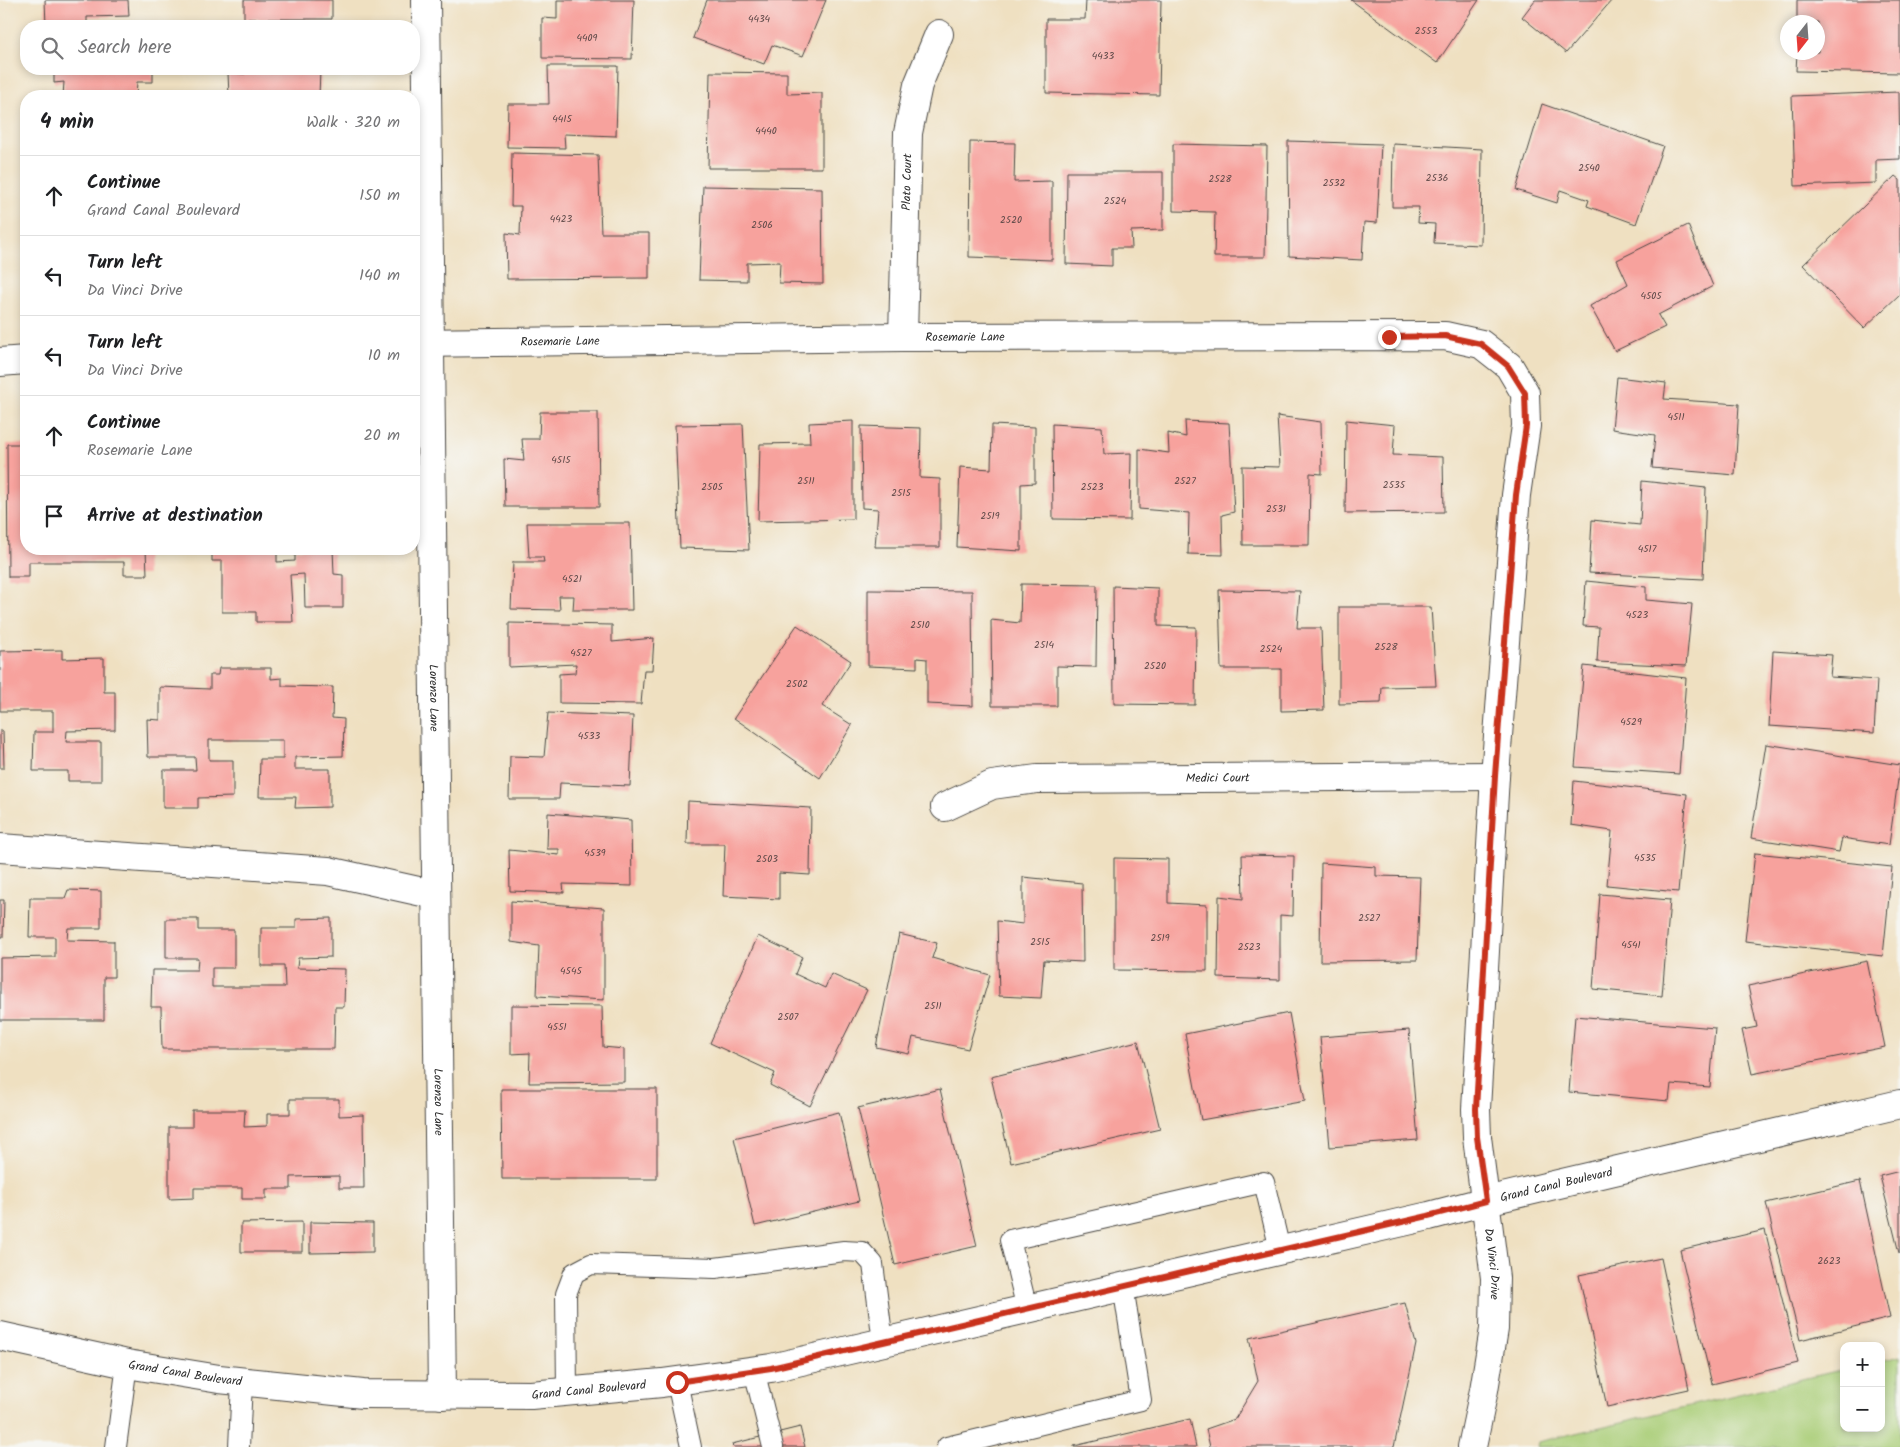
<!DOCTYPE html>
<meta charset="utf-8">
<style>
:root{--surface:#fff;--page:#f2f2f2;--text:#202124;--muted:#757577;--line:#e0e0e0}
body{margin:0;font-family:Kalam,sans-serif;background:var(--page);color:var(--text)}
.controls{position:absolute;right:15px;bottom:15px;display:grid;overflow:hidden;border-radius:10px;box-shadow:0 2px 8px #0003}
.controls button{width:45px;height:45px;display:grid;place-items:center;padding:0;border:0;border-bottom:1px solid var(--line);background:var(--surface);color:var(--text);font:25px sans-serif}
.compass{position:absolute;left:1780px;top:15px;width:45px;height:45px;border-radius:50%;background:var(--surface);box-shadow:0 2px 8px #0003;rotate:197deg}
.stop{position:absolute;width:15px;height:15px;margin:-11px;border:4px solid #c8321e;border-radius:50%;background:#fff}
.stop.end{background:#c8321e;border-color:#fff;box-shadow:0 1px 5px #0008}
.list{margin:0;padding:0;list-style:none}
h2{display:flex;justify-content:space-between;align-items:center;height:65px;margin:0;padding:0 20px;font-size:21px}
h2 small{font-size:16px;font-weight:400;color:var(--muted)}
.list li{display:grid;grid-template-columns:32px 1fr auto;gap:15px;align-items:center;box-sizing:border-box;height:80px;padding:0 20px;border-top:1px solid var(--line)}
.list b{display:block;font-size:19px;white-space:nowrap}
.list p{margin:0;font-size:16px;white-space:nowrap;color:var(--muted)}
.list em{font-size:16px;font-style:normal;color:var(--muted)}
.icon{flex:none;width:28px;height:28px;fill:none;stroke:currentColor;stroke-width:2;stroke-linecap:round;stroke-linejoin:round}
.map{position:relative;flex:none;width:1900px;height:1447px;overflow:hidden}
.search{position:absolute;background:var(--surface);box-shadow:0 2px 8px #0003;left:20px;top:20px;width:400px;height:55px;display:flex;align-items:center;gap:12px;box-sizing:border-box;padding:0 18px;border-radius:20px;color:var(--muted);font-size:19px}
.panel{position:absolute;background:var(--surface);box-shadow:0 2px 8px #0003;left:20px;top:90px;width:400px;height:465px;border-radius:20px}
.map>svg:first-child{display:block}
.green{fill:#aace78;stroke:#6a7c52}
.building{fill:#f7a29d}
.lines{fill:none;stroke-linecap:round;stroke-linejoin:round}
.service-casing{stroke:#484642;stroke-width:22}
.minor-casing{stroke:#484642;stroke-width:30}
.tertiary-casing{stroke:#484642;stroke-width:30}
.service{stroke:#fff;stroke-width:20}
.minor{stroke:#fff;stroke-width:28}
.tertiary{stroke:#fff;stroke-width:28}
.route{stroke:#c8321e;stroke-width:6}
.labels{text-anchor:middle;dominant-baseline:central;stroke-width:4.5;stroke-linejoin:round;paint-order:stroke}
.number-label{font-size:10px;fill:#5e4948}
.street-label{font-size:12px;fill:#2b2b2b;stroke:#f6f6f2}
</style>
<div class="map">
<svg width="1900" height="1447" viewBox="0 0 1900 1447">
<rect width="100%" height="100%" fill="#f6f6f2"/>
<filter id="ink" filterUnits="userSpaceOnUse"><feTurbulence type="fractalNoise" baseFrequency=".02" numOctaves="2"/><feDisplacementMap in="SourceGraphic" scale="10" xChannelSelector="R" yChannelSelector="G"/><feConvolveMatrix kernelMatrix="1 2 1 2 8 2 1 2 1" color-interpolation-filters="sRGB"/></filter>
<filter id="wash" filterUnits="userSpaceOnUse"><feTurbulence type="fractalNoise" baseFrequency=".0096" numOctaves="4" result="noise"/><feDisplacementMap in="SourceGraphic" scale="20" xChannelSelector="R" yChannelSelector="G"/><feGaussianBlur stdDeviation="1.12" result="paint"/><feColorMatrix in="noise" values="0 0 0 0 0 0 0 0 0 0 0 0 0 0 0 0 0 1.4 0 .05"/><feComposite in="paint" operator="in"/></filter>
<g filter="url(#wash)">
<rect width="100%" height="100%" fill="#efe0c1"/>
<path class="green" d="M1900 1356V1447H1537L1538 1442 1844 1369V1428H1881V1361Z"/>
<g id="blocks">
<path class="building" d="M45 0H128L129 16 87 17V26H46Z
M244 0H332V19H244Z
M557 0H634L632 59 542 58V18L557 19Z
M707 0H826L803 56 772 45 764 64 693 38Z
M1086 0H1161L1159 95 1046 93V19H1085Z
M1351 0H1479L1437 63Z
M1535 0H1612L1566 53 1522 17Z
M1797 0H1900V73L1796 71 1797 52H1818V22H1797Z
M548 66H618L616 136 564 134 565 148 507 147 508 104H549Z
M54 69H153V82H137L136 96H63L64 82 54 83Z
M245 69H332V72L320 70 319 96H229L228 73 245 74Z
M710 72 787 73V94L822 93V168H708Z
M1899 92 1900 159 1876 160V183L1795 186 1792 96Z
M1542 104 1663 146 1636 224 1587 206 1589 200 1560 190 1557 203 1516 190Z
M1288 141 1381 144 1377 223 1364 222 1362 260 1289 256Z
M970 142 1015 143 1014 182 1052 181V260L969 257Z
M1173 144 1267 146 1265 257H1214L1215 212 1173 211Z
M1393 144 1482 149 1481 245 1434 243 1435 224 1418 223 1419 207H1392Z
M512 153 598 155 601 233H649V278L507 279 506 233 520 235 521 206H511Z
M1067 172H1163V230L1131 231 1132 248H1112V266L1066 264Z
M1895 176 1900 180V294L1864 328 1803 265Z
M703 186 822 188 823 284 779 283 780 262 747 263V281L699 280Z
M1688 225 1713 286 1658 315 1665 327 1615 351 1590 306 1628 284 1617 260Z
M1617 377 1666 383 1664 399 1739 404 1735 475 1652 468 1655 435 1612 429Z
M540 412H598L599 507H505L504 459 524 461 522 439H539Z
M1277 416 1321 422 1322 474 1310 473 1309 545H1243L1242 466 1280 467Z
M1346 420 1395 425 1393 455 1443 457 1444 512 1345 513Z
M853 421V519L758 521 760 444 810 443 809 423Z
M1185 421 1229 423 1234 512 1222 515 1223 555 1188 554 1189 513 1139 509V449L1169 453 1168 433 1186 437Z
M743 424 749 550 680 548 675 425Z
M1052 424 1102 427 1104 454 1131 453 1130 520 1053 519Z
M992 425 1035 427V483L1021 484V551L957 547 960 467 991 469Z
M861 426 921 428 920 478 940 479V547H875L878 509 862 508Z
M7 444H26V549H146L147 575H124V562H29V577H8Z
M1642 481 1706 488 1703 579 1589 573 1592 520 1640 525Z
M527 523H630L632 610H573L574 596H559L560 610 511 609 513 562H544L543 557H529Z
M212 549H277V562L295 561V549H333L334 574 343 575V608H305L304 574 290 575 293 622H256V612H222V561H212Z
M1586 581 1646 587V600L1692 604 1686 666 1597 662 1599 627 1583 626Z
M1021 584 1097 585 1096 667 1057 666V706H992L991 620 1020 623Z
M1113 586 1158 588V626L1196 627 1195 705 1114 704Z
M868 590 972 591 973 706 927 704V659L917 658V668L868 666Z
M1219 590 1300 591 1297 628H1321L1324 710 1281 711V669H1221Z
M1339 607H1431L1436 686 1382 687 1381 703 1339 704Z
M509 623 612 625V642L654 638 652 670H644L641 704 559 703V674L575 673 576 664 509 667Z
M797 625 851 661 822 706 852 725 820 778 734 718Z
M62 650V659L104 658V692H115V730L67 731 66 742H101V781H68V771H33L34 732H53V711H0V651Z
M1773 651 1832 655 1830 677 1877 680 1874 733 1769 726Z
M1584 666 1686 678 1679 774 1575 767Z
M219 668H271V679L282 678V686L333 687 332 718 344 719 343 756 295 757V769H330V807L295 808 296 797H259L260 759H283V740H209V760H233V797L198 798V808H163V770H196L195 757H148L147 719 160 720V687L210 689V675H218Z
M548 713 633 716 630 786 560 783 559 799H509L510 756 544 757Z
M0 731H3L4 768H0Z
M1766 744 1900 765 1889 845 1842 838 1839 852 1751 838Z
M1574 781 1687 794 1678 892 1607 885 1612 831 1571 825Z
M688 801 811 808 810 875 779 873V899L723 896 725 844H687Z
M548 813 631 820 632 886 563 884 564 893 510 891 509 850 559 855V849H547Z
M1755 853 1892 867 1883 956 1745 941Z
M1242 855 1294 856 1293 916 1280 915V980L1218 978 1219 896 1243 899Z
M1114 858 1168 859V903L1207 905V971L1114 970Z
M1321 863 1376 867V876L1420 877 1417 960 1320 961Z
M1023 877 1082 883 1083 962 1044 960 1041 998 999 996 997 921 1023 924Z
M68 890 101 891V928H68L67 940 114 941V977H104V1020H0V958L55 957V937H29L30 898H65Z
M1600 894 1670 900 1662 996 1593 989Z
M0 900H4L3 937H0Z
M511 901 604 908V1000L537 996 539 946 511 942Z
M331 918V957L298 958 297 968 345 969 344 1007H335L334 1049H162L161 1007H151L152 970H197L198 958H166V919H198V930H234V968H212V987H285L284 966H261V928H296V919Z
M899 934 937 943 932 958 990 975 968 1049 913 1037 909 1054 876 1047Z
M758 936 802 957 795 974 825 988 831 974 867 990 810 1106 770 1085 775 1073 710 1043Z
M1867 961 1885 1047 1752 1074 1742 1030 1757 1027 1748 986Z
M511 1005 602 1006 603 1047 624 1049V1082L529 1083 530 1053 511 1054Z
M1289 1013 1305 1101 1201 1120 1185 1034Z
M1575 1016 1715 1028 1710 1087 1671 1084 1669 1101 1569 1092Z
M1409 1030 1418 1140 1330 1147 1320 1037Z
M1138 1041 1160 1129 1011 1163 991 1077Z
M501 1089H657V1179H502Z
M940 1089 977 1246 895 1265 858 1108Z
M290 1099H339V1116L363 1115 364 1188H339V1176L291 1177V1189H266V1199H242V1188H194V1198L169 1199V1127H192V1110H245L244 1127 267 1126V1114H290Z
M839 1112 859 1201 755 1226 734 1138Z
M1900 1171V1253H1899L1880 1176Z
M1860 1181 1890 1318 1800 1340 1766 1203Z
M302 1222V1252H241V1223Z
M310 1222 373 1223V1252L310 1253Z
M1765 1230 1798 1363 1712 1384 1680 1250Z
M1661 1258 1689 1389 1607 1407 1579 1275Z
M1405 1303 1416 1344 1394 1447H1210L1206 1429 1235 1419 1258 1381 1249 1338Z
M1190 1419 1196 1447H1074V1446Z
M800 1427 805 1447H733L732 1444Z"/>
</g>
</g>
<g filter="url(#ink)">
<use href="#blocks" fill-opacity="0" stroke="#484642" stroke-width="1"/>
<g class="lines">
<defs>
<path id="service" d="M1027 1309 1010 1240 1264 1182 1280 1250
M754 1370 773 1447
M677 1382 691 1447
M567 1391 566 1294 574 1273 591 1264 715 1268 844 1251 862 1252 873 1264 883 1342
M116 1447 127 1364
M239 1447 242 1382
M947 1447 1141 1400 1123 1286"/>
<g id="minor">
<path id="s1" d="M426 0 442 1395"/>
<path id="s2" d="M903 337 908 133 918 85 939 34"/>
<path id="s3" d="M945 807 992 785 1037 779 1495 776"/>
<path d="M0 848 328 871 436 895"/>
<path id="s4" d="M0 1336 127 1364 219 1379 363 1394 531 1395 662 1383 771 1368 1429 1216 1486 1201 1900 1104"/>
</g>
<g id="tertiary">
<path id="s5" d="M414 343 903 337 1445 336 1481 344 1509 366 1525 393 1526 426 1516 495 1495 776 1476 1109 1477 1137 1495 1278 1494 1329 1484 1390 1472 1447"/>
<path d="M0 362 26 360"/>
</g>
</defs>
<use href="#service" class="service-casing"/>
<use href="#minor" class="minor-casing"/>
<use href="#tertiary" class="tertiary-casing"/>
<use href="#service" class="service"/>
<use href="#minor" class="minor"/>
<use href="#tertiary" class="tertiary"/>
</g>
</g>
<g class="lines" filter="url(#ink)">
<path class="route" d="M677 1382 771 1368 1428 1216 1486 1201 1477 1137 1476 1109 1495 776 1516 495 1526 426 1525 393 1508 366 1481 344 1445 336 1389 337"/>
</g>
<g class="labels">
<g class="number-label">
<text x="759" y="19">4434</text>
<text x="1426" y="31">2553</text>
<text x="587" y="38">4409</text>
<text x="1103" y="56">4433</text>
<text x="562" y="119">4415</text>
<text x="766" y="131">4440</text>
<text x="1589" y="168">2540</text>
<text x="1437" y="178">2536</text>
<text x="1220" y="179">2528</text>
<text x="1334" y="183">2532</text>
<text x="1115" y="201">2524</text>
<text x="561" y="219">4423</text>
<text x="1011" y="220">2520</text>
<text x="762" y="225">2506</text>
<text x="1651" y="296">4505</text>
<text x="1676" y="417">4511</text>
<text x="561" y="460">4515</text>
<text x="806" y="481">2511</text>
<text x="1185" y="481">2527</text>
<text x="1394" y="485">2535</text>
<text x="712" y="487">2505</text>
<text x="1092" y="487">2523</text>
<text x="901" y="493">2515</text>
<text x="1276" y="509">2531</text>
<text x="990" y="516">2519</text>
<text x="1647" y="549">4517</text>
<text x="572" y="579">4521</text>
<text x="1637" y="615">4523</text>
<text x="920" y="625">2510</text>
<text x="1044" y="645">2514</text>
<text x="1386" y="647">2528</text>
<text x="1271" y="649">2524</text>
<text x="581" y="653">4527</text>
<text x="1155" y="666">2520</text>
<text x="797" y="684">2502</text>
<text x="1631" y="722">4529</text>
<text x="589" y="736">4533</text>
<text x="595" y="853">4539</text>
<text x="1645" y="858">4535</text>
<text x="767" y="859">2503</text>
<text x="1369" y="918">2527</text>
<text x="1160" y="938">2519</text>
<text x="1040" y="942">2515</text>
<text x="1631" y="945">4541</text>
<text x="1249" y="947">2523</text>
<text x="571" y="971">4545</text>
<text x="933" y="1006">2511</text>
<text x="788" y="1017">2507</text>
<text x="557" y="1027">4551</text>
<text x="1829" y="1261">2623</text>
</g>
<g class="street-label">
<text stroke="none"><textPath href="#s2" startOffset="155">Plato Court</textPath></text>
<text stroke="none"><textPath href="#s5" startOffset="551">Rosemarie Lane</textPath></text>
<text stroke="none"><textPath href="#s5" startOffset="146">Rosemarie Lane</textPath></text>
<text stroke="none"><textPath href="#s1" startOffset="698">Lorenzo Lane</textPath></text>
<text stroke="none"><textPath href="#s3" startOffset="278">Medici Court</textPath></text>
<text stroke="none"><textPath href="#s1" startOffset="1102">Lorenzo Lane</textPath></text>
<text stroke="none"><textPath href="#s4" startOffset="1584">Grand Canal Boulevard</textPath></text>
<text stroke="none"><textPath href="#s5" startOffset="2009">Da Vinci Drive</textPath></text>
<text stroke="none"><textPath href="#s4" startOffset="189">Grand Canal Boulevard</textPath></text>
<text stroke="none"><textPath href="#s4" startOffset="594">Grand Canal Boulevard</textPath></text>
</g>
</g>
</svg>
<div class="controls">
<button>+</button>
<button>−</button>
</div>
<svg class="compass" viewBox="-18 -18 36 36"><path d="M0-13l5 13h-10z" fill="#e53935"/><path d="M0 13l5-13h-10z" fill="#757577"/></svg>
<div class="stop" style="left:677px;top:1382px"></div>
<div class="stop end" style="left:1389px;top:337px"></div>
<div class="search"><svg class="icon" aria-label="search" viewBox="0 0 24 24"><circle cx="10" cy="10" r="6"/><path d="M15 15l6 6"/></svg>Search here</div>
<section class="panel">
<h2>4 min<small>Walk · 320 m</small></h2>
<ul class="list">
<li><svg class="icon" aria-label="ahead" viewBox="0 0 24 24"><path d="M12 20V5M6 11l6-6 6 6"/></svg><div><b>Continue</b><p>Grand Canal Boulevard</p></div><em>150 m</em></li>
<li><svg class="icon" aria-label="left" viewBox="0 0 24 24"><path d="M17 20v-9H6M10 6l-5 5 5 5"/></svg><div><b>Turn left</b><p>Da Vinci Drive</p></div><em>140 m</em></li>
<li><svg class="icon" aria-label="left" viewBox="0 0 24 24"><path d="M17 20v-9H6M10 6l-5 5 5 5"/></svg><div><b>Turn left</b><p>Da Vinci Drive</p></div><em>10 m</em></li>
<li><svg class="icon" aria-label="ahead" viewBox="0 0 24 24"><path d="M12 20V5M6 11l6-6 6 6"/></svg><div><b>Continue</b><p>Rosemarie Lane</p></div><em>20 m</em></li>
<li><svg class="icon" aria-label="arrive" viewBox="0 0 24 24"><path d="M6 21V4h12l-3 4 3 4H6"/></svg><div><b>Arrive at destination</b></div></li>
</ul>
</section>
</div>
